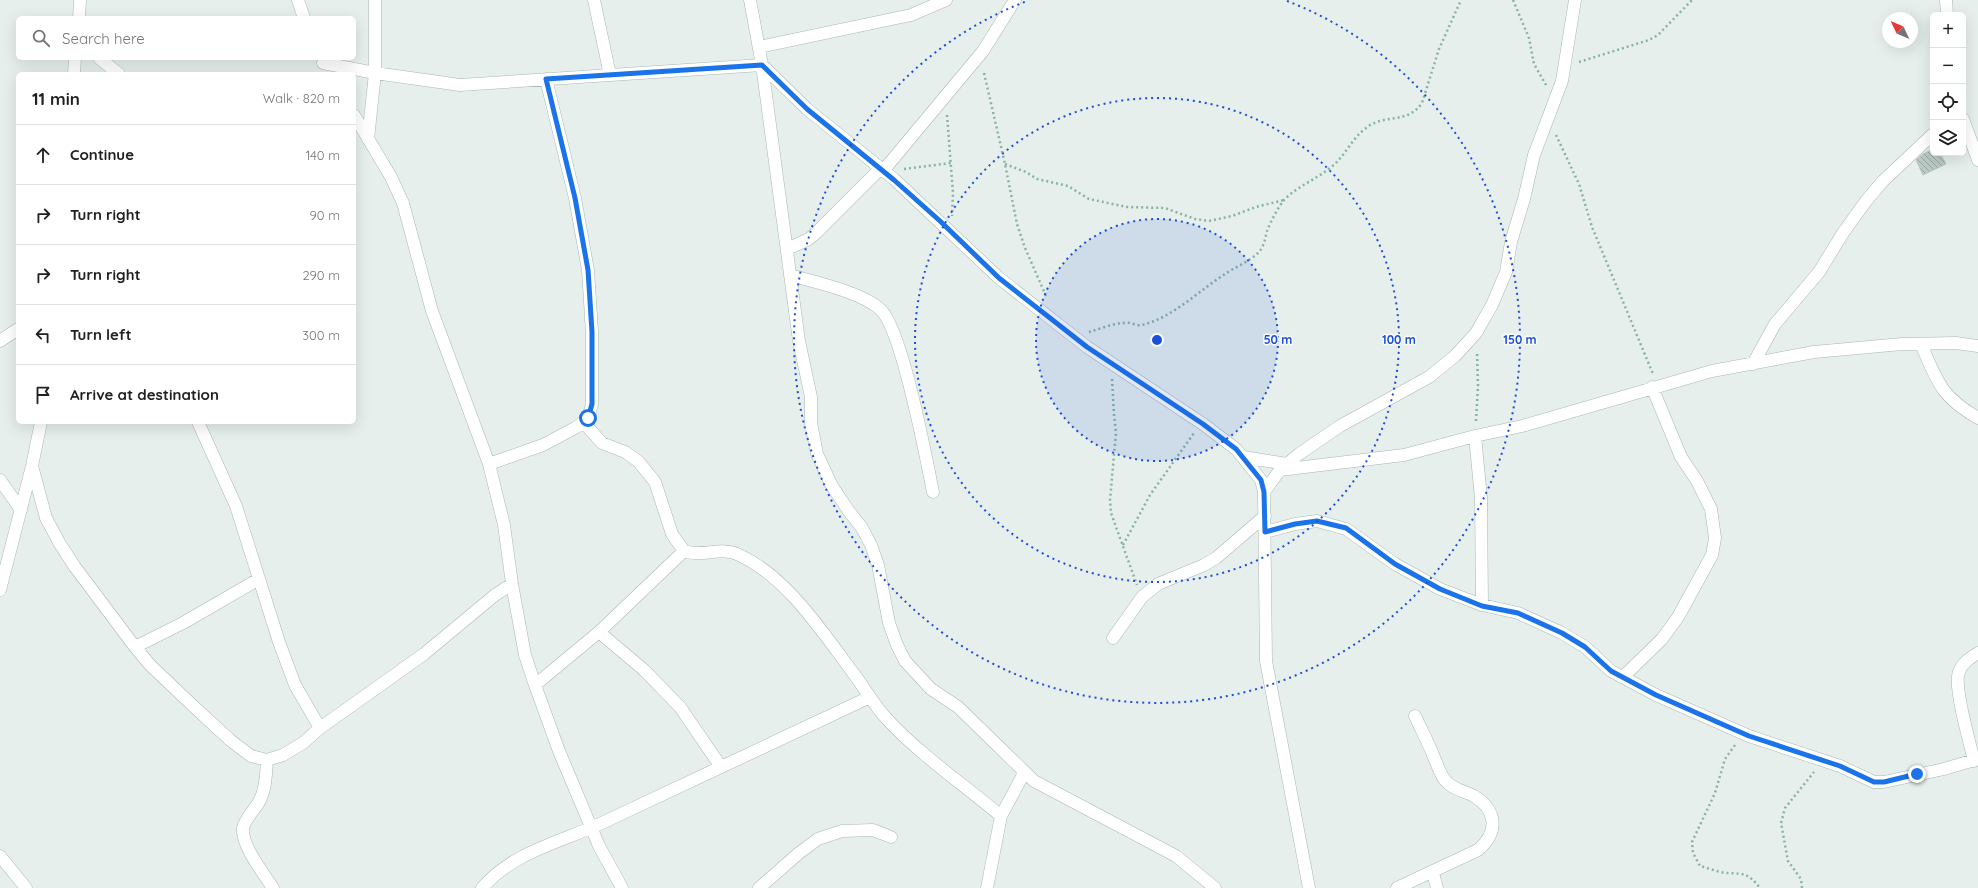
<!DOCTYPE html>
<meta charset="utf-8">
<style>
:root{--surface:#fff;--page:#f2f2f2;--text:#202124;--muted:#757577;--line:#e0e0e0}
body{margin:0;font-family:Quicksand,sans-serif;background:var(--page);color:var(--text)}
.controls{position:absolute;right:12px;top:12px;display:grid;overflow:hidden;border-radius:6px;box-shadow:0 4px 16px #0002}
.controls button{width:36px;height:36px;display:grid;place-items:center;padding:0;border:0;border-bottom:1px solid var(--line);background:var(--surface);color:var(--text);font:20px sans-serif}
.compass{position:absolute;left:1882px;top:12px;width:36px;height:36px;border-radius:50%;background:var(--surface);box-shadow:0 4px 16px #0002;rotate:314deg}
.stop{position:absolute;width:12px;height:12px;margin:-9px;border:3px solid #1a73e8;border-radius:50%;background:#fff}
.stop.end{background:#1a73e8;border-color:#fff;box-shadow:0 1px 4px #0008}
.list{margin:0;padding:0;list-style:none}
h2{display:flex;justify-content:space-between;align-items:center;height:52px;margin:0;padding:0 16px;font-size:17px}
h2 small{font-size:13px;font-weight:400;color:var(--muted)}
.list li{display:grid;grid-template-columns:26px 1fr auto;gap:12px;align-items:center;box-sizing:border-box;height:60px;padding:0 16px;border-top:1px solid var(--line)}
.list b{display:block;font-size:15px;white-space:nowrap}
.list em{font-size:13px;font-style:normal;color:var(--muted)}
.icon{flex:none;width:22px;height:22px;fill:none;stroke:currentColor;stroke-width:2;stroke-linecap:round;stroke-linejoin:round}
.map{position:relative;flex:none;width:1978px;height:888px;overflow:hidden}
.search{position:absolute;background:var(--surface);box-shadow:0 4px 16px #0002;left:16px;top:16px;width:340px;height:44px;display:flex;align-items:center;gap:10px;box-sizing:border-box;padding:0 14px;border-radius:6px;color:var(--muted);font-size:15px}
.panel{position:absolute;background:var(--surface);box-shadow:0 4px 16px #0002;left:16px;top:72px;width:340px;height:352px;border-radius:6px}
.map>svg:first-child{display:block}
.building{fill:url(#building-back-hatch);stroke:#b8c9c2}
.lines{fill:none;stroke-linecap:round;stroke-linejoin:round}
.minor-casing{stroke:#a8b8b2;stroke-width:13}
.path{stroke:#86b3a5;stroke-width:2.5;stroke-dasharray:2 3;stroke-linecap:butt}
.minor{stroke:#fff;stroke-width:12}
.route{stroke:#1a73e8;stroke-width:5}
.ring{fill:none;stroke:#1d4ed8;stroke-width:2;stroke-dasharray:2 4}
.centre{fill:#1d4ed8;stroke:#f7fbf9;stroke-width:2}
.ring-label{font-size:12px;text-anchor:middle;font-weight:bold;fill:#1d4ed8;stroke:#f7fbf9;stroke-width:3;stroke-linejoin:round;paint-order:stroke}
</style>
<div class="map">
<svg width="1978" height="888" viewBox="0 0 1978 888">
<defs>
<pattern id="building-back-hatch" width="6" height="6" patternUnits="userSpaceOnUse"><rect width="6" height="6" fill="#bbcac4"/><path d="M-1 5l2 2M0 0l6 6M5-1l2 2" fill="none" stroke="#98a6a0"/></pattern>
</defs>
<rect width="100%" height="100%" fill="#e6efeb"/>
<path class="building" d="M1933 149V153H1940L1946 164 1923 175 1916 160 1923 154Z"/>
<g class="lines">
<defs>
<path id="minor" d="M298 0 304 18
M594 0 610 75
M750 0 762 65 799 341 811 397V423L817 454 832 486 848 510 862 528 871 545 878 565 889 623 897 645 905 661 931 689 958 707 1034 781 1176 856 1215 888
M1946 0 1947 15
M79 18 80 0
M759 47 911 15 946 0
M99 58 119 74
M323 63 375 73 460 85 762 65 807 109 894 179 999 278 1087 347 1203 424 1236 449 1261 480 1264 492 1266 661 1309 888
M74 74 75 58
M354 115 391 177 403 203 432 311 489 464 504 525 512 584 525 655 535 685 559 751 599 846 622 888
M1963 119 1978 160
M368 139 375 73V0
M883 171 983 51 1015 0
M787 249 809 239 817 232 880 169
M790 275C815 282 861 292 880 309 902 328 926 458 933 492
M0 341 18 329
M1921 344C1937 381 1941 397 1978 418
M1753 364 1775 324 1819 272 1843 233 1866 201 1883 181 1933 134
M198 422 236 506 279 642 295 685 320 728
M584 423 602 443 625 452 638 461 655 482 672 534 684 551C703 558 719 546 737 554 787 576 822 632 854 674 865 689 874 705 886 718 920 755 963 784 1001 816
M1475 436 1481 498 1482 605
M1243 457 1287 464
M489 464 543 445 575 428 588 419 592 404V332L588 270 575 198 546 79
M32 466 46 518 60 544 75 567 135 647 150 665 190 703 230 740 251 756 267 760 283 755 303 743 320 728 424 654 495 595 512 584
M1280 470 1404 455 1475 436 1522 426 1712 371 1814 352 1902 344 1956 343 1978 346
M0 480 21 510
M1264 492 1280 470 1299 454 1340 426 1429 377 1455 356 1476 333 1492 305 1506 272 1511 242 1524 199 1534 155 1562 81 1575 0
M1265 532 1295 524 1317 521 1346 529 1395 564 1440 589 1482 605 1518 613 1562 633 1585 647 1611 671 1656 695 1749 736 1840 766 1874 782H1884L1944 769 1978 759
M0 590 32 466 41 422
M599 632 644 670 680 707 721 767
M1113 638 1142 597 1158 584 1204 565 1216 558 1265 516
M135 647 183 623 259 579
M1623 677 1662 639 1678 617 1712 555 1715 538 1711 509 1697 481 1681 457 1652 387
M535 685 599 632 684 551
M267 760C266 774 266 789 259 802 254 810 245 819 243 828 241 845 264 874 273 888
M1974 761C1970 743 1953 686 1959 672 1962 663 1970 658 1978 653
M0 856 26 888
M1433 873 1437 888
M482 888C514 851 562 842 604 822 692 781 781 739 870 697
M759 888 799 853 818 839 842 831 873 830 891 837
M987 888 1001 816 1024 773
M1397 888 1478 850C1499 832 1497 810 1474 796 1463 790 1453 790 1445 780 1439 773 1437 763 1433 755 1428 742 1421 729 1415 716"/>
</defs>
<use href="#minor" class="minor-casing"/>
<path class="path" d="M1513 0 1529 38 1534 64 1546 85
M1579 62 1649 40 1658 35 1692 0
M984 73 1005 164 1017 224 1025 248 1046 296
M947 115 953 193 952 216
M1556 135 1579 184 1592 227 1653 374
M1005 164 1026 172 1037 179 1068 186 1089 199 1127 207 1165 208 1195 219 1209 221 1232 216 1256 207 1284 200
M904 169 951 163
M1089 332C1100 329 1113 323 1125 323 1131 322 1136 326 1142 325 1172 318 1200 290 1225 274 1235 267 1249 262 1258 253 1264 247 1265 239 1267 231 1271 221 1278 207 1285 199 1298 186 1315 180 1330 168 1345 157 1351 139 1366 128 1384 113 1407 125 1422 103L1439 49 1461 0
M1112 379 1114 415 1116 433 1110 500 1111 513 1137 585
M1476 421 1478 386 1477 352
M1123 545 1150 495 1194 433
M1735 745 1725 759 1715 793 1692 842 1693 853 1700 866C1709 868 1719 873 1728 873 1745 874 1748 873 1760 888
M1802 888 1801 879 1788 861 1781 823 1785 808 1814 772"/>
<use href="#minor" class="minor"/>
</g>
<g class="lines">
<path class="route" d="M588 418 592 404V332L588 270 575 198 546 79 762 65 807 109 894 180 940 221 999 278 1087 347 1203 424 1236 449 1261 480 1264 492 1265 532 1295 524 1317 521 1346 528 1395 564 1440 589 1482 606 1518 613 1562 633 1585 647 1611 671 1656 695 1749 736 1840 766 1874 782H1884L1917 774"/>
</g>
<circle cx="1157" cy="340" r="121" fill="#1d4ed8" fill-opacity=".12"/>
<g class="ring">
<circle cx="1157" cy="340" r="121"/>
<circle cx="1157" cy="340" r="242"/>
<path d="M1287 1A363 363 0 1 1 1027 1"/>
</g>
<circle cx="1157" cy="340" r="6" class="centre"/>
<g class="ring-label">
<text x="1278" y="344">50 m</text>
<text x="1399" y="344">100 m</text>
<text x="1520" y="344">150 m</text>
</g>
</svg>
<div class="controls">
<button>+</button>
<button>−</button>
<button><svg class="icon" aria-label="locate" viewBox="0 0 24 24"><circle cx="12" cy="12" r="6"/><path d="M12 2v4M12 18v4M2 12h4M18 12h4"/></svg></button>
<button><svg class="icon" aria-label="layers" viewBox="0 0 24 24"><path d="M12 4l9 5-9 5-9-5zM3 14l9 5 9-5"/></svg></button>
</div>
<svg class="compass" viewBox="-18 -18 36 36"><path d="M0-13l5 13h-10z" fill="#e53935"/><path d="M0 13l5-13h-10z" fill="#757577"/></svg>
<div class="stop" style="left:588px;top:418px"></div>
<div class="stop end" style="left:1917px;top:774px"></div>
<div class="search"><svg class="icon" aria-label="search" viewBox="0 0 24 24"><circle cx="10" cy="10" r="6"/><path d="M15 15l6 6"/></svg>Search here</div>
<section class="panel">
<h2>11 min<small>Walk · 820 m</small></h2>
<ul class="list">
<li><svg class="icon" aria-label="ahead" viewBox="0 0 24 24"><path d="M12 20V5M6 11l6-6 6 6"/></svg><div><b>Continue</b></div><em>140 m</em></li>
<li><svg class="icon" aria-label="right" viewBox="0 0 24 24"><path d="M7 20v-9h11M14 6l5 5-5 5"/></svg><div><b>Turn right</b></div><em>90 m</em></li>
<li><svg class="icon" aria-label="right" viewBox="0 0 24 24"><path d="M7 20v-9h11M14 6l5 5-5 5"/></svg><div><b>Turn right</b></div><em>290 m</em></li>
<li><svg class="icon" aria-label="left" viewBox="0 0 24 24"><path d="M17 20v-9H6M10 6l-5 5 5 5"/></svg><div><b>Turn left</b></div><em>300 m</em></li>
<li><svg class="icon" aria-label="arrive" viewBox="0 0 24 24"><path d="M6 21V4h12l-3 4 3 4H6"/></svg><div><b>Arrive at destination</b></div></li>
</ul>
</section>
</div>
